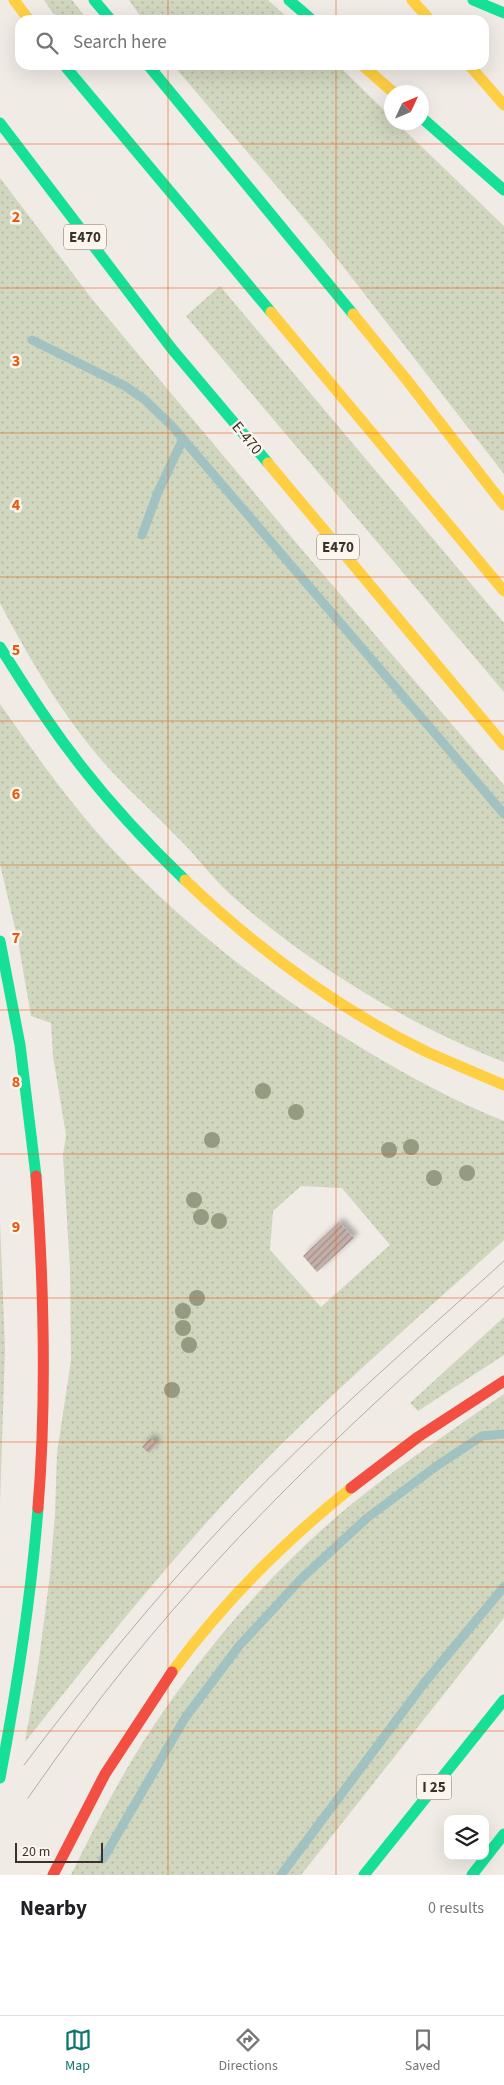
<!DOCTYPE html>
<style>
:root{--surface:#fff;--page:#f2f2f2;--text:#202124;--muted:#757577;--line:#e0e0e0;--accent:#0f766e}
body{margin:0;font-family:"Source Sans 3",sans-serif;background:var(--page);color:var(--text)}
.controls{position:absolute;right:15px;bottom:15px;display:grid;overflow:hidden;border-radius:10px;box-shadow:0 5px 20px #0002}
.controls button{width:45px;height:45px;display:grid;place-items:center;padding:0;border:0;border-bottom:1px solid var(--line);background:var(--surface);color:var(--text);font:25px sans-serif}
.compass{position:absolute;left:384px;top:85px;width:45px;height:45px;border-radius:50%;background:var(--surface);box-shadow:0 5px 20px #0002;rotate:46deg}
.scale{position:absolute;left:15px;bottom:12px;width:88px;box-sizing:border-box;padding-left:5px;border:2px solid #3b302b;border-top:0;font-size:14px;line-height:18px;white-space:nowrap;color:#3b302b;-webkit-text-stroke:4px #fbf5ee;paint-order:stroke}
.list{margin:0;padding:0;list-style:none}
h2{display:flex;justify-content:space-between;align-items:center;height:65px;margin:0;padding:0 20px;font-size:21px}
h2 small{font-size:16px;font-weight:400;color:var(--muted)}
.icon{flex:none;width:28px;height:28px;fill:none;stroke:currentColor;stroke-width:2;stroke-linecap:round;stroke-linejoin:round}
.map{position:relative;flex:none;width:504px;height:1875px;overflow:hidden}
.search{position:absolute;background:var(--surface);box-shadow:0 5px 20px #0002;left:15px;right:15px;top:15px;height:55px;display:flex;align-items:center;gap:12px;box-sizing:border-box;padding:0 18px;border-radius:15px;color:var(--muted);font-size:19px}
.sheet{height:140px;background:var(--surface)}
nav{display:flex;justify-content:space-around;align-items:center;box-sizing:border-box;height:70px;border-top:1px solid var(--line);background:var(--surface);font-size:14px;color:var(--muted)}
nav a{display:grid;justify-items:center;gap:2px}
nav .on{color:var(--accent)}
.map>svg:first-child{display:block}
.grass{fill:url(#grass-dots);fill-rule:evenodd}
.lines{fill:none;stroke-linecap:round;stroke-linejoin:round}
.stream{stroke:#a1c2c1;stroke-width:9}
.building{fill:url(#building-hatch);filter:url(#shadow)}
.fast{stroke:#16e098;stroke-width:11}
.slow{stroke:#ffcf43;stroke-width:11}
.jam{stroke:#f24e42;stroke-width:11}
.tram{stroke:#b1aca8;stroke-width:1}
.tree{fill:#959b80}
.grid{fill:none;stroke:#e8590c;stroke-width:1;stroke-opacity:0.55}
.labels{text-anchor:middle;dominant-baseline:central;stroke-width:5;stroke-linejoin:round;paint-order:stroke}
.shield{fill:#fbf5ee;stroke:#756b66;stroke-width:1}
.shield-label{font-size:15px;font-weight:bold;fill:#3b302b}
.street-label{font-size:16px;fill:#3b302b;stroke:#fbf5ee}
.grid-label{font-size:16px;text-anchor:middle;font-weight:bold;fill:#e8590c;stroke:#fbf5ee;stroke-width:5;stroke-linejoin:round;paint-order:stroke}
</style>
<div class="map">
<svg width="504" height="1875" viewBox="0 0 504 1875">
<defs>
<pattern id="grass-dots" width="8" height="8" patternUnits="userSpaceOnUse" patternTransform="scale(1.25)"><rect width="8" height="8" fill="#d1d6bf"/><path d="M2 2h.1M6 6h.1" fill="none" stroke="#b4b8a4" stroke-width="1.8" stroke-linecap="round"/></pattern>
<pattern id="building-hatch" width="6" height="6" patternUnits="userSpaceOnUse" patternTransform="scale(1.25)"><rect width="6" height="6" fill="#c3afa7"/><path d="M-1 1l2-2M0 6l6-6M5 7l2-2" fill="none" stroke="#a08f88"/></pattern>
<filter id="shadow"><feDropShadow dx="4.5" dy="-4.5" stdDeviation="2.5" flood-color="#0004"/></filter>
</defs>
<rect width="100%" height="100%" fill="#f0ebe5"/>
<path class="grass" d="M44 0H72L86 18C78 23 62 20 54 14 50 10 47 4 44 0Z
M129 0H268L290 20H143Z
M173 65H338L391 117 392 122 397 123 504 226V474L325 243Z
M0 178 92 299 298 545 504 785V1062C410 1026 306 962 231 895 212 878 196 855 177 837 156 815 134 795 113 773 67 723 31 662 0 603Z
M220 286 504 623V692L186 316Z
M0 704C35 754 71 805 113 850 186 927 269 992 360 1047 406 1075 454 1101 504 1121V1240C416 1320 326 1397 244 1482 166 1564 96 1653 25 1742L38 1667 50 1575 55 1514 57 1453 71 1361 70 1269 63 1155 66 1135 53 1056 51 1023 31 1016 18 941 0 864ZM301 1186 342 1188 390 1245 321 1307 270 1250 273 1211Z
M0 1221 5 1349 0 1504Z
M504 1317V1355L418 1411 410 1403Z
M504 1394V1618L301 1875H71C93 1830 116 1785 143 1742 199 1655 268 1574 348 1507 398 1466 451 1431 504 1394Z"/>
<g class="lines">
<path class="stream" d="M32 340 125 386 145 400 171 425 504 814
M142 535 158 492 183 439
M103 1859 185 1718 239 1646 302 1578 367 1518 438 1465 482 1436 504 1434
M281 1875 425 1682 504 1587"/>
</g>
<path class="building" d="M339 1222 354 1238 317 1272 303 1256Z
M150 1438 157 1444 149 1453 142 1447Z"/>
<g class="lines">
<path class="fast" d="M94 0 111 20
M289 0 312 20
M473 0 504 13
M64 65 271 312
M148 65 353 314
M422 118 504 190
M0 123 172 349 268 463
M0 647C15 671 30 695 46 718 86 777 134 831 185 880
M0 941 20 1045 36 1176
M0 1778C17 1688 31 1599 38 1508
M364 1875 504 1700
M472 1875 504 1834"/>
<path class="slow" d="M14 0 29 20
M412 0 430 20
M362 65 393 92
M469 65 504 105
M271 312 504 591
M353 314 406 379 504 505
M268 463 504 745
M185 880C256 948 338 1009 427 1052 452 1063 478 1074 504 1085
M172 1672C222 1604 285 1541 351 1488"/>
<path class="jam" d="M36 1176C44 1287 47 1397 38 1508
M351 1488 418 1437 504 1381
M53 1875 105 1774 172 1672"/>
<path class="tram" d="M24 1765C90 1678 158 1594 233 1515 319 1425 412 1344 504 1261
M28 1798C61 1751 94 1705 130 1661 242 1523 372 1403 504 1286"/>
</g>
<g class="tree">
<circle cx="263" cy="1091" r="8"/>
<circle cx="296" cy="1112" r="8"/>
<circle cx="212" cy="1140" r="8"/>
<circle cx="411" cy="1147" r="8"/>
<circle cx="389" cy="1150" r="8"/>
<circle cx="467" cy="1173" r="8"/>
<circle cx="434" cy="1178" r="8"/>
<circle cx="194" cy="1200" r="8"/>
<circle cx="201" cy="1217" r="8"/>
<circle cx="219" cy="1221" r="8"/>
<circle cx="197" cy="1298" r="8"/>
<circle cx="183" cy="1311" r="8"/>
<circle cx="183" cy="1328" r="8"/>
<circle cx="189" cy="1345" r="8"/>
<circle cx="172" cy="1390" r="8"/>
</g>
<path class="grid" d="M168 0V20M336 0V20M168 65V1875M336 65V1875M0 144H504M0 288H504M0 433H504M0 577H504M0 721H504M0 865H504M0 1010H504M0 1154H504M0 1298H504M0 1442H504M0 1587H504M0 1731H504"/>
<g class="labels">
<g class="shield">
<rect x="64" y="224.5" width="42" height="25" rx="4"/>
<rect x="317" y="534.5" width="42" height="25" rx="4"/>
<rect x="416.5" y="1774.5" width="35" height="25" rx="4"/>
</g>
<g class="shield-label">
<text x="85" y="237">E470</text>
<text x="338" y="547">E470</text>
<text x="434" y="1787">I 25</text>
</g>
<g class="street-label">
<text transform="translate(247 438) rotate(50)">E-470</text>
</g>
</g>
<g class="grid-label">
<text x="16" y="222">2</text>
<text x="16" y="366">3</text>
<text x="16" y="510">4</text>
<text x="16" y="655">5</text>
<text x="16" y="799">6</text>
<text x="16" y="943">7</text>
<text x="16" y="1087">8</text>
<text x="16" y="1232">9</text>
</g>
</svg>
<div class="controls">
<button><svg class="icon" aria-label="layers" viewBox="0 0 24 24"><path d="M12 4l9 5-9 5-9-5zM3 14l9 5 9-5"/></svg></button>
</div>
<svg class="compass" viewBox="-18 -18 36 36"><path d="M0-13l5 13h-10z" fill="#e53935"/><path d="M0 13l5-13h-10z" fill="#757577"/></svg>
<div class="scale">20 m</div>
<div class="search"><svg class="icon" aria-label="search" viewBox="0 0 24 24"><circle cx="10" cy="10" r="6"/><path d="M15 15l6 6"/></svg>Search here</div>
</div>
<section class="sheet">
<h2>Nearby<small>0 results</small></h2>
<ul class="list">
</ul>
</section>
<nav>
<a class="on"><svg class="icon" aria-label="map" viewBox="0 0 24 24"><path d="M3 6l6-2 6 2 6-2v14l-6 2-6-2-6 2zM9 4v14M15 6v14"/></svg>Map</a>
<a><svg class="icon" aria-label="directions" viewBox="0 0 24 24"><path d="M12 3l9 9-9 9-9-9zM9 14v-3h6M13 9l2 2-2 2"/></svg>Directions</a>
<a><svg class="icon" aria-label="saved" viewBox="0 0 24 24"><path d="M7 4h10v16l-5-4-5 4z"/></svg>Saved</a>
</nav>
